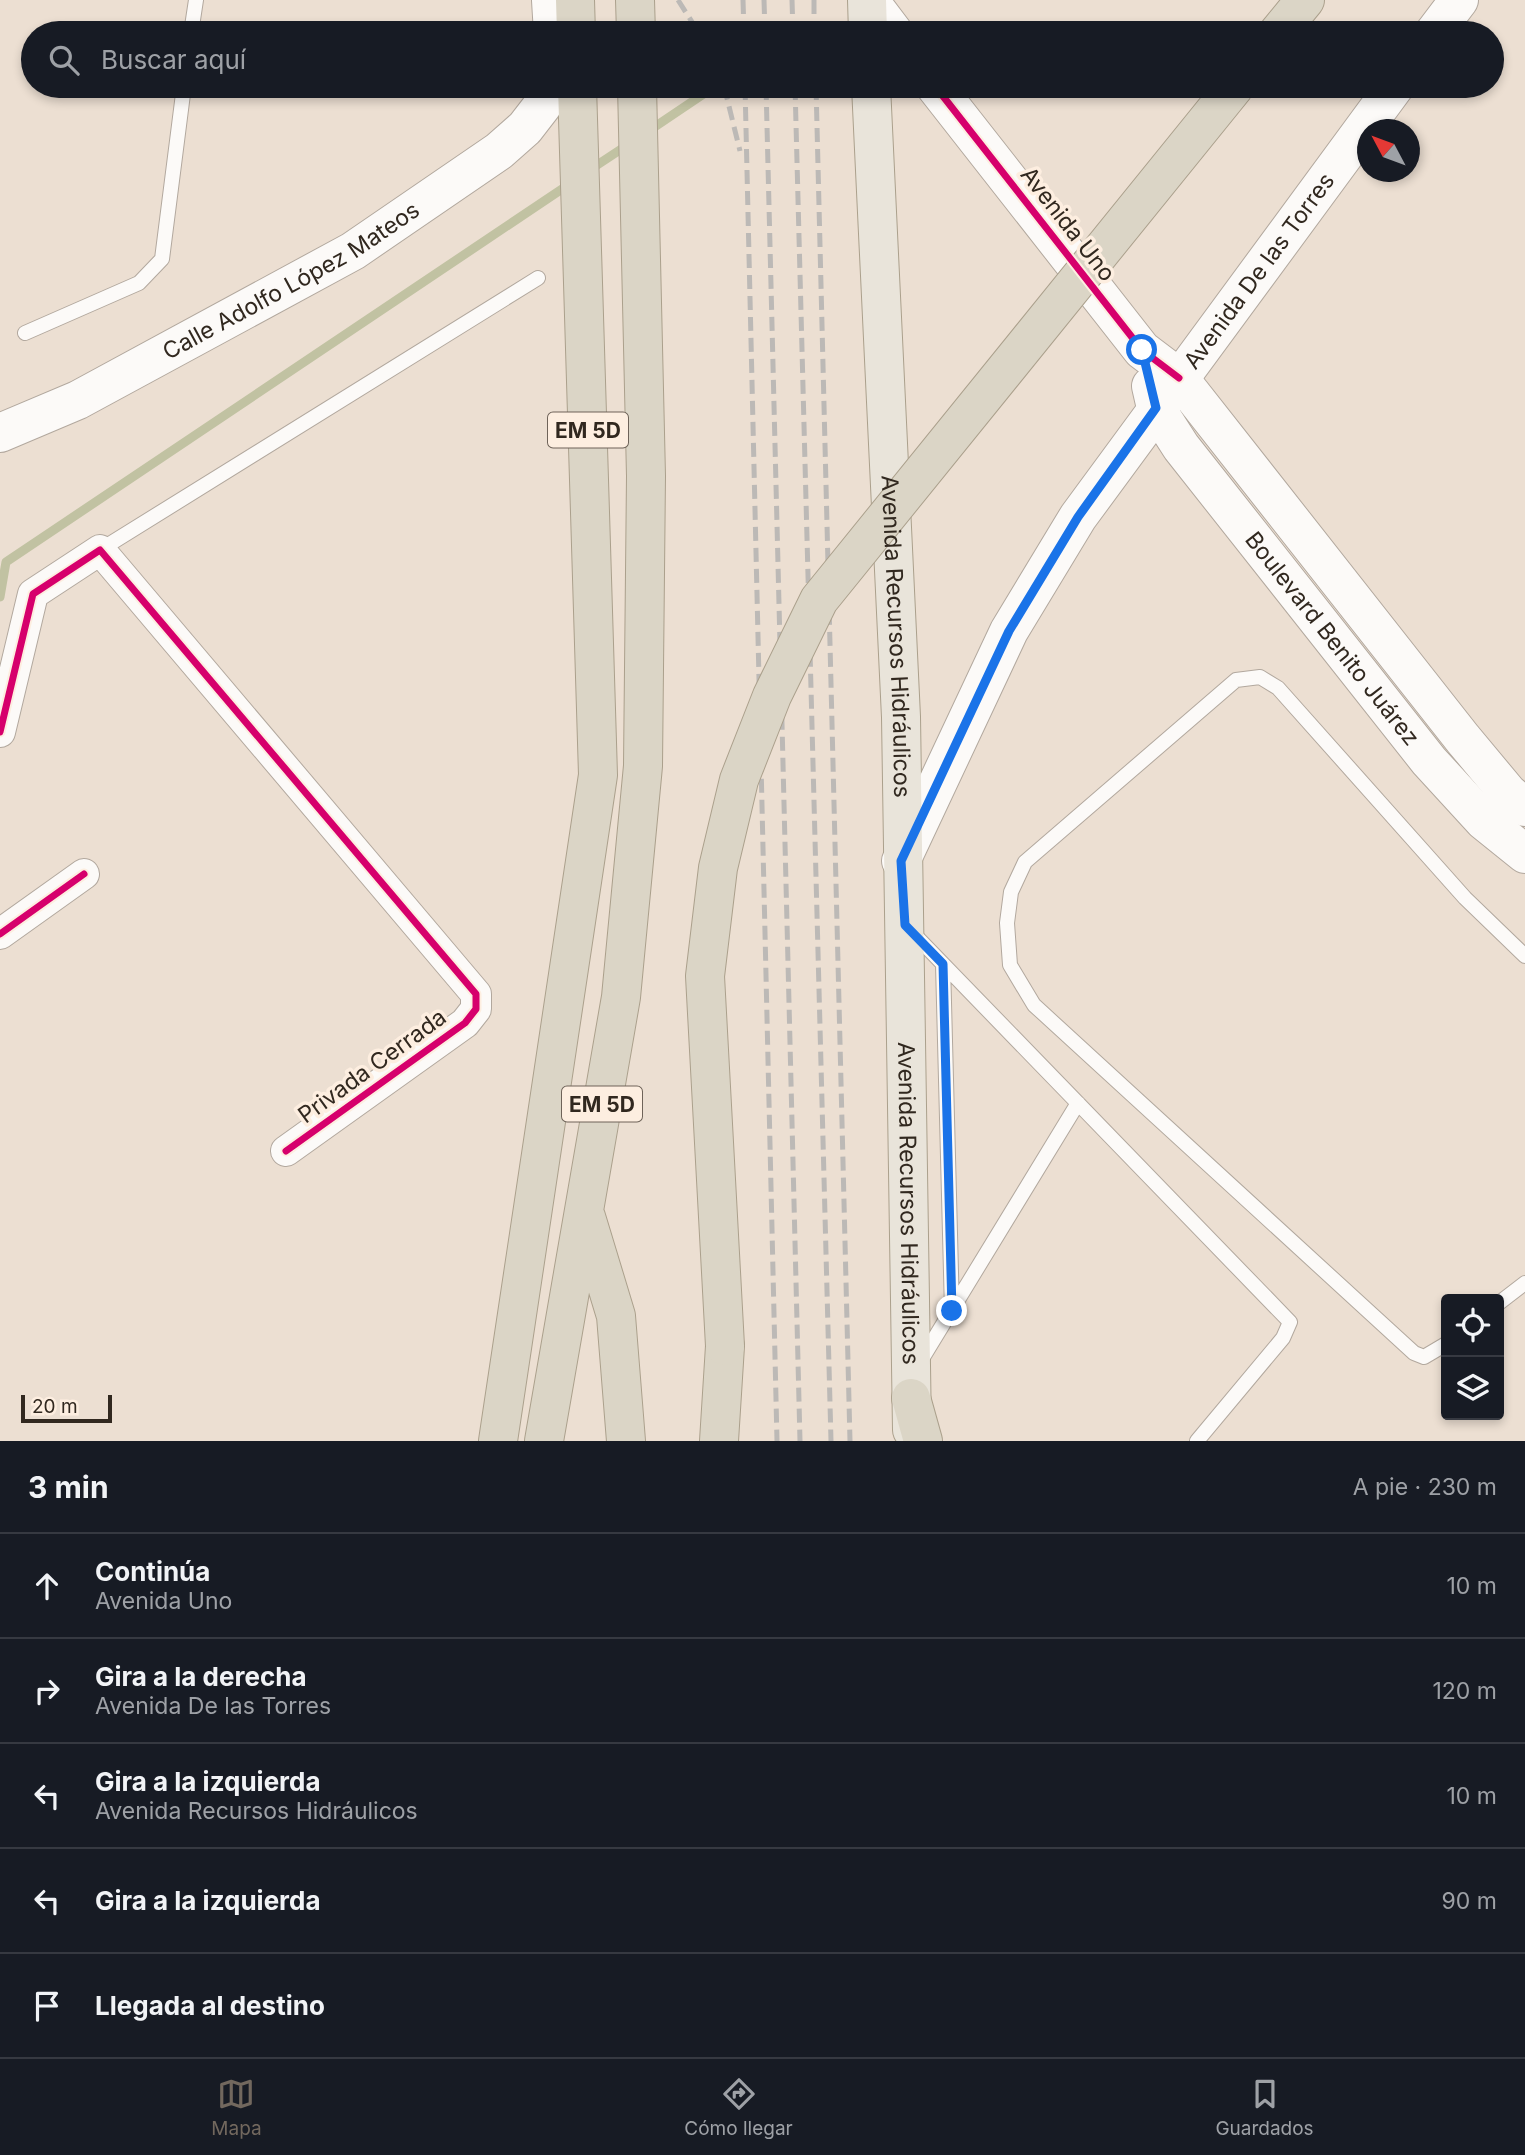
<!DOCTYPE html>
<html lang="es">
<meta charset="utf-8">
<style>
:root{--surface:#171b24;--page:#20242c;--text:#f1f3f6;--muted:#9ea1a6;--line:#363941;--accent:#72685e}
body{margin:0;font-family:Inter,sans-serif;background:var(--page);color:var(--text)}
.controls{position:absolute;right:21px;bottom:21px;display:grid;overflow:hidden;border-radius:7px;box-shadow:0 4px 10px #0003}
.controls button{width:63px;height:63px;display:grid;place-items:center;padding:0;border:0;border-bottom:2px solid var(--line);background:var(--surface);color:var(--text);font:35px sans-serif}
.compass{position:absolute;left:1357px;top:119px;width:63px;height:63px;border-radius:50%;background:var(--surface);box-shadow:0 4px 10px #0003;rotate:311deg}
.scale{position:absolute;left:21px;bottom:18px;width:91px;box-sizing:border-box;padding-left:7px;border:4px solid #31281f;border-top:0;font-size:19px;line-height:24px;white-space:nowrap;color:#31281f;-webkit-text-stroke:5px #fdeee0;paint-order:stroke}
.stop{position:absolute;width:21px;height:21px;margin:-16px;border:5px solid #1a73e8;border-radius:50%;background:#fff}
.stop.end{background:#1a73e8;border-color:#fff;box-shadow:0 2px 7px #0008}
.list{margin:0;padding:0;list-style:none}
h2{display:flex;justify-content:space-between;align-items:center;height:91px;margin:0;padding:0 28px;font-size:30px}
h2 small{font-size:23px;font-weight:400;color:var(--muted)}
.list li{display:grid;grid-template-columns:46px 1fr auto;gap:21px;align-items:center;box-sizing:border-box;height:105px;padding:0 28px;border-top:2px solid var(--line)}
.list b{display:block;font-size:26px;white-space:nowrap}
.list p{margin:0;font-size:23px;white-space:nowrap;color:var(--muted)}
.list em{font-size:23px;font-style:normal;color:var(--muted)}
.icon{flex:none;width:38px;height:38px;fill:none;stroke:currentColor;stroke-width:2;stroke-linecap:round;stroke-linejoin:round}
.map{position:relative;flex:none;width:1525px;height:1441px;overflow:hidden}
.search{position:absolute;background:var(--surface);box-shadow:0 4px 10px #0003;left:21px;right:21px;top:21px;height:77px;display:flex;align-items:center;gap:18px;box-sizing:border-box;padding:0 24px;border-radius:38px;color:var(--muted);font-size:26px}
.sheet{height:616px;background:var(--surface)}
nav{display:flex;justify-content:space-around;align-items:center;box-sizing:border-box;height:98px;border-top:2px solid var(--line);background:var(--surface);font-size:19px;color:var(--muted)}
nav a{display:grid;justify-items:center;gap:4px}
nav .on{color:var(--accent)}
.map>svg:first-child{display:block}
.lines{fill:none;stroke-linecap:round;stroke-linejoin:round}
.stream{stroke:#c1c2a2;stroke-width:9}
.lane-casing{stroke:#b2a89e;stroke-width:16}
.street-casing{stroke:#b2a89e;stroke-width:32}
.secondary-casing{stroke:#b2a89e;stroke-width:40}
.primary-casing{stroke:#aba08c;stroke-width:40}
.highway-casing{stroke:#aba08c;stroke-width:40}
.lane{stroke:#fcfaf8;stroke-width:14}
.street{stroke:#fcfaf8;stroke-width:30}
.secondary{stroke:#fcfaf8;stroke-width:38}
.primary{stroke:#e9e4da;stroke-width:38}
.highway{stroke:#dbd5c6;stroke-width:38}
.rail{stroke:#bcb9b6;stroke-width:5;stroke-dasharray:14 7;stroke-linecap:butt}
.highway-bridge-casing{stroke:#aba08c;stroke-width:40;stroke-linecap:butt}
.highway-bridge{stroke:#dbd5c6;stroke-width:38}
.cycleway-casing{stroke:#fdeee0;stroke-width:11}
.cycleway{stroke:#d6006c;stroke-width:7}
.route{stroke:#1a73e8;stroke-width:9}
.labels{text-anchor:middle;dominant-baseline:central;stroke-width:7;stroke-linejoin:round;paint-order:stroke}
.shield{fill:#fdeee0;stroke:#6e6359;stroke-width:2}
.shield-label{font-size:21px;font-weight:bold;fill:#31281f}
.street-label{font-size:23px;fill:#31281f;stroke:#fdeee0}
</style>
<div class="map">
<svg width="1525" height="1441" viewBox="0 0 1525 1441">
<rect width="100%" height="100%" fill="#ecdfd2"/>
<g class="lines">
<path class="stream" d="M650 130 705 93
M591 169 629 144
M0 597 6 562 571 183"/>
<defs>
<path id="lane" d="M191 33 196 0
M25 333 139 283 162 259 184 86
M100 550 538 278
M911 931 1290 1322 1283 1338 1197 1441
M943 964 952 1311
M1499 1303 1525 1283
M1446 1344 1424 1357 1414 1353 1034 1005 1010 965 1007 923 1011 892 1025 862 1236 680 1260 677 1278 688 1465 898 1525 956
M920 1362 1078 1103"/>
<path id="street" d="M0 732 33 594 100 550 476 994V1009L465 1023 286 1151
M0 934 84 874"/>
<g id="secondary">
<path d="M551 0 553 33"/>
<path d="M869 0 894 33"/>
<path d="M1434 33 1459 0"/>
<path d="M935 86 1142 350 1179 378 1463 739 1508 793 1525 807"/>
<path id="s1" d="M1151 386 1156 408 1181 447 1429 761 1484 821 1525 854"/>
<path id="s2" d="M0 433 78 400 353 251 499 151 525 128 542 106 548 86"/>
<path id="s3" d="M901 861 1009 631 1078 517 1395 86"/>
</g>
<g id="primary">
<path d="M867 0 868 33"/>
<path id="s4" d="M871 86 901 717 912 1430"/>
</g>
<path id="highway" d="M575 0 576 33
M635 0 636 33
M1278 33 1305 0
M586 1217 616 1316 626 1441
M911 1398 923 1441
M498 1441 598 775 577 86
M544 1441 621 997 643 766 646 476 637 86
M719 1441 725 1346"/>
</defs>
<use href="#lane" class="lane-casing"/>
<use href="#street" class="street-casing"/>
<use href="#secondary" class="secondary-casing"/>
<use href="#primary" class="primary-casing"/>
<use href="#highway" class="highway-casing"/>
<use href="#lane" class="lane"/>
<use href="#street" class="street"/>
<use href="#secondary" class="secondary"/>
<use href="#primary" class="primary"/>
<use href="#highway" class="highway"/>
<path class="rail" d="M678 0 699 33
M743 0 744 33
M764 0 765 33
M792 0 793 33
M814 0V33
M724 86 740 151
M745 86 777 1441
M766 86 800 1441
M795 86 831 1441
M816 86 850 1441"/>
<defs>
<path id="highway-bridge" d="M725 1346 705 976 718 868 739 780 772 696 819 600 1235 86"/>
</defs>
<use href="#highway-bridge" class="highway-bridge-casing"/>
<use href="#highway-bridge" class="highway-bridge"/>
<defs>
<path id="cycleway" d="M935 86 1142 350 1179 378
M0 732 33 594 100 550 476 994V1009L465 1023 286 1151
M0 934 84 874"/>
</defs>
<use href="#cycleway" class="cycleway-casing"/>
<use href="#cycleway" class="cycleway"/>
</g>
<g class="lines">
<path class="route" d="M952 1311 943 964 905 925 901 861 1009 631 1078 517 1156 408 1142 350"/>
</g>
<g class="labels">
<g class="shield">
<rect x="548" y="412.5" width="80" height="35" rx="5"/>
<rect x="562" y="1086.5" width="80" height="35" rx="5"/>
</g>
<g class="shield-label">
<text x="588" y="430">EM 5D</text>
<text x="602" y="1104">EM 5D</text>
</g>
<g class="street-label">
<text transform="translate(1068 224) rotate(52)">Avenida Uno</text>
<text stroke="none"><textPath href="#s3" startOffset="693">Avenida De las Torres</textPath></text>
<text stroke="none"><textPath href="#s2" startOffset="329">Calle Adolfo López Mateos</textPath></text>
<text stroke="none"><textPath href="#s4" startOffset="551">Avenida Recursos Hidráulicos</textPath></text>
<text stroke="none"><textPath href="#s1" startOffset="313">Boulevard Benito Juárez</textPath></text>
<text transform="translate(372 1066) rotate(-36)">Privada Cerrada</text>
<text stroke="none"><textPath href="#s4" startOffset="1118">Avenida Recursos Hidráulicos</textPath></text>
</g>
</g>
</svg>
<div class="controls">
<button><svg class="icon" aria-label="locate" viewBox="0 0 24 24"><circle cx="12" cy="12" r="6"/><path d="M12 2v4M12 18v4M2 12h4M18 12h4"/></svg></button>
<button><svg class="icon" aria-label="layers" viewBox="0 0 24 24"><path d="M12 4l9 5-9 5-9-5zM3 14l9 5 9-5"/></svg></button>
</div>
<svg class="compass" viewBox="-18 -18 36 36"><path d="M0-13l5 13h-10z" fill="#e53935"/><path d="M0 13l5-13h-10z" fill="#9ea1a6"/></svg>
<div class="scale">20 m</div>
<div class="stop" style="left:1142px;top:350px"></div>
<div class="stop end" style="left:952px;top:1311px"></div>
<div class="search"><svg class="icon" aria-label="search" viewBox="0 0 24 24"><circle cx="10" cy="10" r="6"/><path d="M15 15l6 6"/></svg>Buscar aquí</div>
</div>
<section class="sheet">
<h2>3 min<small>A pie · 230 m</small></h2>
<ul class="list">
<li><svg class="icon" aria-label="ahead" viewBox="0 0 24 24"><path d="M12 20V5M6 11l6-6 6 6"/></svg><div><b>Continúa</b><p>Avenida Uno</p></div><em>10 m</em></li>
<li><svg class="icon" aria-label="right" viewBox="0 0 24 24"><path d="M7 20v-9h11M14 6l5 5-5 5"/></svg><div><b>Gira a la derecha</b><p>Avenida De las Torres</p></div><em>120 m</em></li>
<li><svg class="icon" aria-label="left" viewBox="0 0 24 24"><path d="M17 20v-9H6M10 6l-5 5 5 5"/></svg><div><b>Gira a la izquierda</b><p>Avenida Recursos Hidráulicos</p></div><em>10 m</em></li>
<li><svg class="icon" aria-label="left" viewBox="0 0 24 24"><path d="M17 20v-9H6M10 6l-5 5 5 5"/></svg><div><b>Gira a la izquierda</b></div><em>90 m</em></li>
<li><svg class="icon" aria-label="arrive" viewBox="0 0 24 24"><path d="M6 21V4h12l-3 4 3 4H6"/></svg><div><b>Llegada al destino</b></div></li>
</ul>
</section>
<nav>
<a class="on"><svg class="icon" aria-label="map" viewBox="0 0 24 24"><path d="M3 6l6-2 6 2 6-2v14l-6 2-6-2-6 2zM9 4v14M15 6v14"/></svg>Mapa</a>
<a><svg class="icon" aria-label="directions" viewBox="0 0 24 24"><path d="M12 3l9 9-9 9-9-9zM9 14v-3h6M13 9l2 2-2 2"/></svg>Cómo llegar</a>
<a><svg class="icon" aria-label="saved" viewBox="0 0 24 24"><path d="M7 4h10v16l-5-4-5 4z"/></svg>Guardados</a>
</nav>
